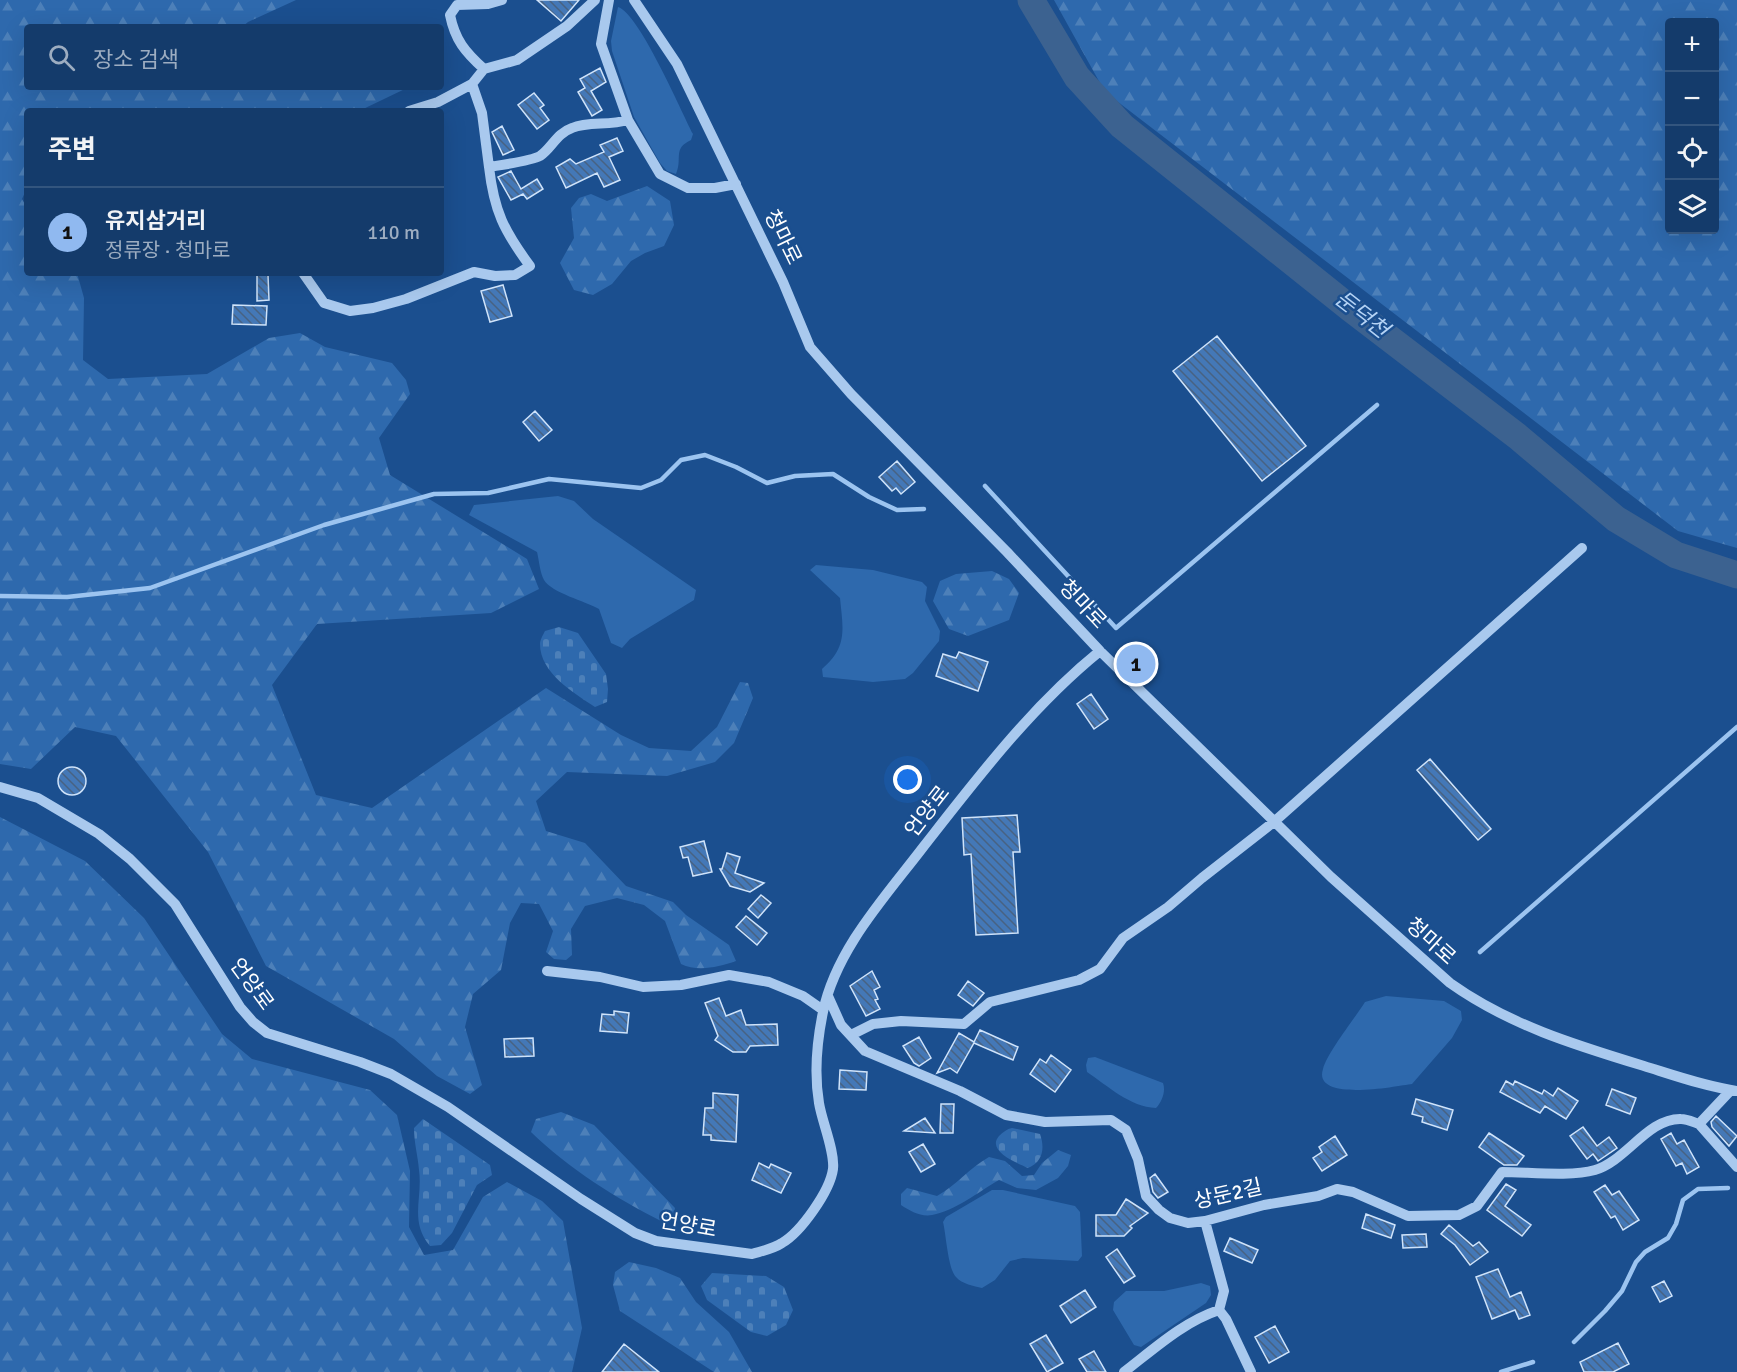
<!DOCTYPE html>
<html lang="ko">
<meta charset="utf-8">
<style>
:root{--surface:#143b6b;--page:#1d4271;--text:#f1f3f6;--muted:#9dadc1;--line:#33557e;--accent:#90b9f0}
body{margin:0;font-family:Signika,"Noto Sans KR",sans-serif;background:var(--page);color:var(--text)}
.controls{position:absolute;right:18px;top:18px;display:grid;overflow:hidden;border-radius:6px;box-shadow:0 6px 24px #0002}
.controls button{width:54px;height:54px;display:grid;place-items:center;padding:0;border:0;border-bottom:2px solid var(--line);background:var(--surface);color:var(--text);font:30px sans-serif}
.you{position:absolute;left:908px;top:780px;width:21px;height:21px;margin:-15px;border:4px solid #fff;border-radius:50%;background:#1a73e8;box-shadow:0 0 0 9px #1a73e833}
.badge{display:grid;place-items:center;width:39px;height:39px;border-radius:50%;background:var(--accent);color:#111;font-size:20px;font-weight:700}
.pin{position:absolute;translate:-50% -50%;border:3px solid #fff;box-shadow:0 2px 6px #0006}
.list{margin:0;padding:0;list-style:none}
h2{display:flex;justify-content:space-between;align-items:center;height:78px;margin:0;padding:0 24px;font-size:26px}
h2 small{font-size:20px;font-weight:400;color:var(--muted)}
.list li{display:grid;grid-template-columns:39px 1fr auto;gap:18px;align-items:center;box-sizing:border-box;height:90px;padding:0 24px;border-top:2px solid var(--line)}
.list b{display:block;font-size:22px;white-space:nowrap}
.list p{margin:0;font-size:20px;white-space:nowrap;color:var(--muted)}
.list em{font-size:20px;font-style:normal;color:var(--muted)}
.icon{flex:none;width:33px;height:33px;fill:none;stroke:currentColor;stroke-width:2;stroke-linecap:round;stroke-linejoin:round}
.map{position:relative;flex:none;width:1737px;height:1372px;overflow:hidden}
.search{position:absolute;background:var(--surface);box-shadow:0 6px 24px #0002;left:24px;top:24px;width:420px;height:66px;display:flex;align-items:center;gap:15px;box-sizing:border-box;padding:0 21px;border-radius:6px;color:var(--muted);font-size:22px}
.panel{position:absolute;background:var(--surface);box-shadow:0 6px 24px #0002;left:24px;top:108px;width:420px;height:168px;border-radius:6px}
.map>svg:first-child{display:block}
.grass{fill:#2e69ad}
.forest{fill:url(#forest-firs);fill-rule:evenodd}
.cemetery{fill:url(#cemetery-stones)}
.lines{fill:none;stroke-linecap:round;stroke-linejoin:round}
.stream{stroke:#9cc4f0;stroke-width:4.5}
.river{stroke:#3c6290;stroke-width:27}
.building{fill:url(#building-back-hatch);stroke:#cfe3fa;stroke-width:1.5}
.minor{stroke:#a9c9ee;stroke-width:10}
.labels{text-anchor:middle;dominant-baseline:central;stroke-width:5;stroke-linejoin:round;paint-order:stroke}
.street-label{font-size:21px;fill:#fff;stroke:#1b4f8f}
.water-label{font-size:22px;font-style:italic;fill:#b5d3f5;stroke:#1b4f8f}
</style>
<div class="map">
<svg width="1737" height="1372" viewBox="0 0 1737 1372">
<defs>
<pattern id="forest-firs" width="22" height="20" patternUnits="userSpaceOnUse" patternTransform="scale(1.5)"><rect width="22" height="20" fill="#2e69ad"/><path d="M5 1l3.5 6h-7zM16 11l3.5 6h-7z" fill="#4d80b9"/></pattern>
<pattern id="cemetery-stones" width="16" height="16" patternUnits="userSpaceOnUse" patternTransform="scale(1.5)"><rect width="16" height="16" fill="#2e69ad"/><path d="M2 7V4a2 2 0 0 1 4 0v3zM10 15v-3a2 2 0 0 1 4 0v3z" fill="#4d80b9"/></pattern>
<pattern id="building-back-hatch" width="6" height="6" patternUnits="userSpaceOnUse" patternTransform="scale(1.5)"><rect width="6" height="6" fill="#4478b7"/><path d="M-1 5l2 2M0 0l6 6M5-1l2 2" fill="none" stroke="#486282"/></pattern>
</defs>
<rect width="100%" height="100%" fill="#1b4f8f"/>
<path class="grass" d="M618 7C639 13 681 111 693 134L691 140C672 149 683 158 676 174L667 171 660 163 634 117 612 51 611 41Z
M558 496 574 501 593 519 696 590 694 600 630 639 622 648 611 643 599 609C585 601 552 593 544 580 540 573 539 560 537 552L469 515 474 505Z
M816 565 873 570 922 582 927 587 925 601 940 631 939 641 913 673 905 679 873 682 823 677 822 669C848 647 843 629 840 598L810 570Z
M1386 996 1444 1001 1461 1011 1462 1020 1452 1038 1412 1084C1397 1086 1312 1103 1323 1069 1327 1053 1355 1018 1365 1002Z
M1095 1057 1163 1083C1166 1091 1162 1102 1156 1108 1130 1107 1108 1086 1087 1072L1086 1065 1088 1058Z
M992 1190H1003L1075 1206 1080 1212 1082 1256 1078 1261 1023 1258 1010 1261 995 1280 982 1288C974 1286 962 1284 956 1277 948 1269 946 1234 943 1222L946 1217Z
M1201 1283 1210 1286 1211 1295 1206 1303 1141 1347 1134 1345 1113 1310 1114 1302 1126 1291H1164Z"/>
<path class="forest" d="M0 0H296L248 22 242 27H27V87H409L359 111H27V188L22 199 27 208V273H77L84 298 83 360 108 379 207 374 269 338 300 333 325 347 392 363 406 380 410 394 379 438 390 475 527 559 539 589 491 613 317 624 272 685 316 795 372 808 546 688 621 735 649 748 691 751 717 727 740 682 748 683 753 698 734 743 715 762 667 776 567 772 536 801 546 831 585 843 626 886 673 902 686 915 729 945 736 961C718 967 698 972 681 964L665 921 644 905 617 898 585 906 571 929 572 955 566 960 554 959 546 952 553 931 539 904 521 903 510 923 501 970 473 994 465 1027 482 1085 470 1094 437 1076 394 1039 266 966 208 852 116 736 75 727 31 769 0 764Z
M1054 0H1737V548L1678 531 1105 92ZM1670 22H1714V230H1670Z
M647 186 670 201 674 225 664 246 645 253 631 261 612 284 593 295 574 290 560 263 574 238 571 208 579 198 591 194 607 201Z
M992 571 1009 579 1019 593 1009 620 968 636 949 629 933 601 940 581 956 574Z
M0 817 85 861 144 918 222 1034 252 1059 370 1090 397 1115 410 1171 409 1227 424 1255 453 1250 483 1197 507 1182 542 1201 563 1221 582 1328 572 1372H0Z
M561 1112 594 1125 675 1208 673 1218 663 1222C617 1199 568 1168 531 1132L536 1119Z
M1058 1150 1071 1155 1068 1166 1058 1178 1036 1190 1017 1188 999 1180C978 1192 955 1211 932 1215 921 1217 910 1211 901 1205V1194L907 1188 937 1196C957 1185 969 1168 989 1157L1005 1161 1022 1176 1034 1175 1042 1163Z
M629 1262 656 1268 680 1278 696 1302 729 1332 752 1372H714L620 1311 613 1285 615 1272Z"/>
<path class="cemetery" d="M559 627 578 633 606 674 608 689 607 702 595 707C574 693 540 673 540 644 540 640 543 635 545 631Z
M423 1119 490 1165 492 1175 477 1185 452 1233 441 1245 430 1246C409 1221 423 1198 419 1170 418 1156 414 1143 414 1128Z
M1012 1128 1040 1134C1045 1148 1043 1162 1028 1168 1017 1163 986 1151 999 1136 1003 1132 1007 1129 1012 1128Z
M712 1273 766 1276 784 1287 793 1310 786 1325 767 1336 751 1332 707 1300 701 1286Z"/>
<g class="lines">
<path class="stream" d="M985 486 1116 628 1377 405
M0 596 67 597 150 588 324 525 434 494 488 493 549 479 641 488 661 480 681 460 705 455 736 467 767 483 795 476 833 474 869 497 897 510 924 509
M1480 952 1737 727
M1574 1342 1605 1311 1622 1291 1636 1262 1645 1252 1668 1238 1676 1224 1683 1200 1698 1189 1728 1188
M1501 1372 1533 1362"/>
<path class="river" d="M1031 0 1077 77 1122 126 1351 309 1517 436 1616 519 1676 555 1737 575"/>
</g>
<path class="building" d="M537 0H579L561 21Z
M600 68 606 82 591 91 602 110 592 116 578 92 585 88 580 79Z
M534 93 544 105 540 108 549 120 537 129 518 105Z
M502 126 514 150 503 155 492 132Z
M617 138 623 151 609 157 620 180 604 187 597 173 566 188 556 167 570 159 576 164 604 152 600 145Z
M511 171 521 189 537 179 543 189 527 199 523 194 511 200 498 177Z
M257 275H268L269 300 257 301Z
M503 285 512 316 490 322 481 291Z
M233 305 267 306 266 325 232 324Z
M1217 336 1306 446 1262 481 1173 371Z
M535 411 552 430 539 441 523 422Z
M897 461 915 482 901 494 896 488 892 491 879 477Z
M959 652 988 662 978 691 936 676 943 654 956 658Z
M1091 694 1108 719 1094 729 1077 704Z
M1430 759 1491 829 1478 840 1417 770Z
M58 781a14 14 0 1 1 28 0a14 14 0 1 1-28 0Z
M1017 815 1020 852H1013L1018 933 976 935 971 854 964 855 962 818Z
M704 841 712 872 693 876 688 857 683 858 680 847Z
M727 853 740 857 735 873 764 883 750 892 730 886 720 869H722Z
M761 895 771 903 758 918 748 909Z
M746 916 767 933 757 945 736 927Z
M872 971 880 987 874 990 878 999 875 1000 880 1009 866 1016 850 986Z
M968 981 984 993 973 1006 958 995Z
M719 998 726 1016 741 1010 746 1025 777 1024 778 1045 750 1046 746 1052H733L715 1040 718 1036 705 1003Z
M614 1011 629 1013 627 1033 600 1031 602 1014 614 1015Z
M980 1030 1018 1047 1013 1060 974 1043 957 1073 950 1068 937 1073 959 1033 974 1042Z
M919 1037 931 1058 919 1066 914 1063 903 1046Z
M533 1038 534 1056 505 1057 504 1039Z
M1051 1055 1071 1070 1055 1092 1030 1074 1040 1059 1046 1063Z
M840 1070 867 1072 866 1090 839 1089Z
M1506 1081 1513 1085 1515 1081 1542 1094 1544 1090 1553 1096 1558 1088 1578 1101 1566 1119 1545 1106 1540 1113 1500 1092Z
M1612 1089 1636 1098 1630 1114 1606 1105Z
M713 1093 738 1095 736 1142 711 1140V1135H703L705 1108H713Z
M1416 1099 1453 1110 1447 1130 1422 1122 1423 1117 1412 1114Z
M941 1104H954L953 1133H940Z
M1716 1116 1737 1136 1729 1146 1712 1127 1711 1122Z
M925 1118 935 1133 904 1131Z
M1583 1127 1597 1146 1609 1137 1617 1148 1598 1161 1593 1154 1587 1159 1570 1136Z
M1489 1133 1524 1156 1517 1165H1504L1479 1147Z
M1671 1133 1677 1144 1684 1140 1699 1167 1687 1174 1682 1163 1676 1166 1661 1139Z
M1335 1136 1347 1155 1322 1171 1313 1158 1322 1152 1319 1147Z
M923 1144 935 1164 921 1172 909 1152Z
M759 1163 769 1168 771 1164 791 1173 781 1193 752 1180Z
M1155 1174 1168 1192 1158 1198 1153 1192 1150 1178Z
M1506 1184 1516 1190 1505 1206 1531 1225 1522 1236 1487 1210Z
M1605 1185 1612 1195 1619 1191 1639 1220 1623 1230 1615 1216 1611 1218 1594 1192Z
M1126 1199 1148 1213 1130 1226 1132 1228 1124 1236H1096V1215H1116Z
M1366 1214 1395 1225 1391 1238 1362 1228Z
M1449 1225 1473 1246 1479 1242 1488 1252 1470 1265 1455 1245 1441 1234Z
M1426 1234 1427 1247 1403 1248 1402 1235Z
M1230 1238 1258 1250 1252 1263 1224 1251Z
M1117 1249 1135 1276 1124 1283 1106 1257Z
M1498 1269 1510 1297 1521 1292 1530 1315 1519 1319 1515 1310 1492 1319 1476 1277Z
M1664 1281 1672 1296 1660 1302 1652 1287Z
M1085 1290 1096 1307 1071 1323 1060 1306Z
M1275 1326 1289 1352 1269 1363 1255 1337Z
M1046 1335 1063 1363 1047 1372 1030 1344Z
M1618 1343 1629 1364 1613 1372H1584L1580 1362Z
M624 1344 659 1372H602Z
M1094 1351 1106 1372H1087L1079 1359Z"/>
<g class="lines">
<path class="minor" d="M609 0 601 44 628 120
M634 0 677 64 783 282 810 347 851 394 1007 552 1100 651 1331 877 1450 983C1509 1025 1575 1045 1644 1066 1673 1075 1707 1087 1737 1091
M484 69C465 52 455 40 450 15L457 5 488 4 502 0
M472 84 482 113 489 167
M409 111 438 102 472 84 484 69 517 60 567 26 595 0
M303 273 324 303 350 311 373 308 406 299 474 272 495 276 515 275 530 266C504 231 494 211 489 167 501 165 531 161 540 156 551 149 557 133 572 128 589 121 608 126 628 120L660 174 688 188H715L736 184
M0 787 38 798 99 834 130 859 175 904 240 1007 253 1022 267 1033 360 1062 391 1074 448 1107 581 1199 635 1233 656 1241 752 1254C762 1251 773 1249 782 1243 801 1232 830 1191 833 1169 835 1151 822 1122 819 1103 814 1073 817 1041 823 1012 836 949 886 896 924 846 978 777 1032 706 1100 651
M547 971 600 977 643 987 681 985 729 975 769 982 803 996 823 1010
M828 996 841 1025 865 1051 960 1091 1006 1115 1045 1122 1111 1120 1126 1130 1138 1159 1146 1196 1159 1210 1170 1218 1188 1223 1205 1221 1264 1205 1318 1196 1337 1189 1353 1192 1408 1216 1459 1215 1477 1206 1502 1172C1529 1172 1570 1177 1595 1170 1626 1161 1648 1118 1681 1119 1687 1119 1693 1122 1699 1124
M851 1035 873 1024 901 1021 964 1024 990 1002 1079 980 1100 969 1123 938 1168 907 1202 878 1275 821 1582 548
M1731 1090 1699 1124 1737 1167
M1219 1310 1226 1319 1251 1372
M1124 1372C1154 1349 1183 1322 1219 1310L1224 1291 1205 1221"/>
</g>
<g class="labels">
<g class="street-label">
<text transform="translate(783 237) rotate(64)">청마로</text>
<text transform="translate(1083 604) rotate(47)">청마로</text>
<text transform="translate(927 811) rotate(-52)">언양로</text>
<text transform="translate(1431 941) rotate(42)">청마로</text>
<text transform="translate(252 984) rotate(54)">언양로</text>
<text transform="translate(1228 1194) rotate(-13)">상둔2길</text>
<text transform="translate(688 1225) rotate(10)">언양로</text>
</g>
<g class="water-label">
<text transform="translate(1362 314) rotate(38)">둔덕천</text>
</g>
</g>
</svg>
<div class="controls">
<button>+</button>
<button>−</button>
<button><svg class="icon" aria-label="locate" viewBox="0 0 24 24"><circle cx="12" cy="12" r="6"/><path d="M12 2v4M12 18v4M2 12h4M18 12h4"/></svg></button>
<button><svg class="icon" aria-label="layers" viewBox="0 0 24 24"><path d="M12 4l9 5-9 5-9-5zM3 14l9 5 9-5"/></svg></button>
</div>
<div class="you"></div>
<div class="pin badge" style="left:1136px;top:664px">1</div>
<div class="search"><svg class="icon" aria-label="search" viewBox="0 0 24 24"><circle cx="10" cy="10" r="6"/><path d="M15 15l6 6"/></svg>장소 검색</div>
<section class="panel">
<h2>주변<small></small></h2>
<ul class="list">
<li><span class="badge">1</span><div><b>유지삼거리</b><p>정류장 · 청마로</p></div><em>110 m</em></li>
</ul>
</section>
</div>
